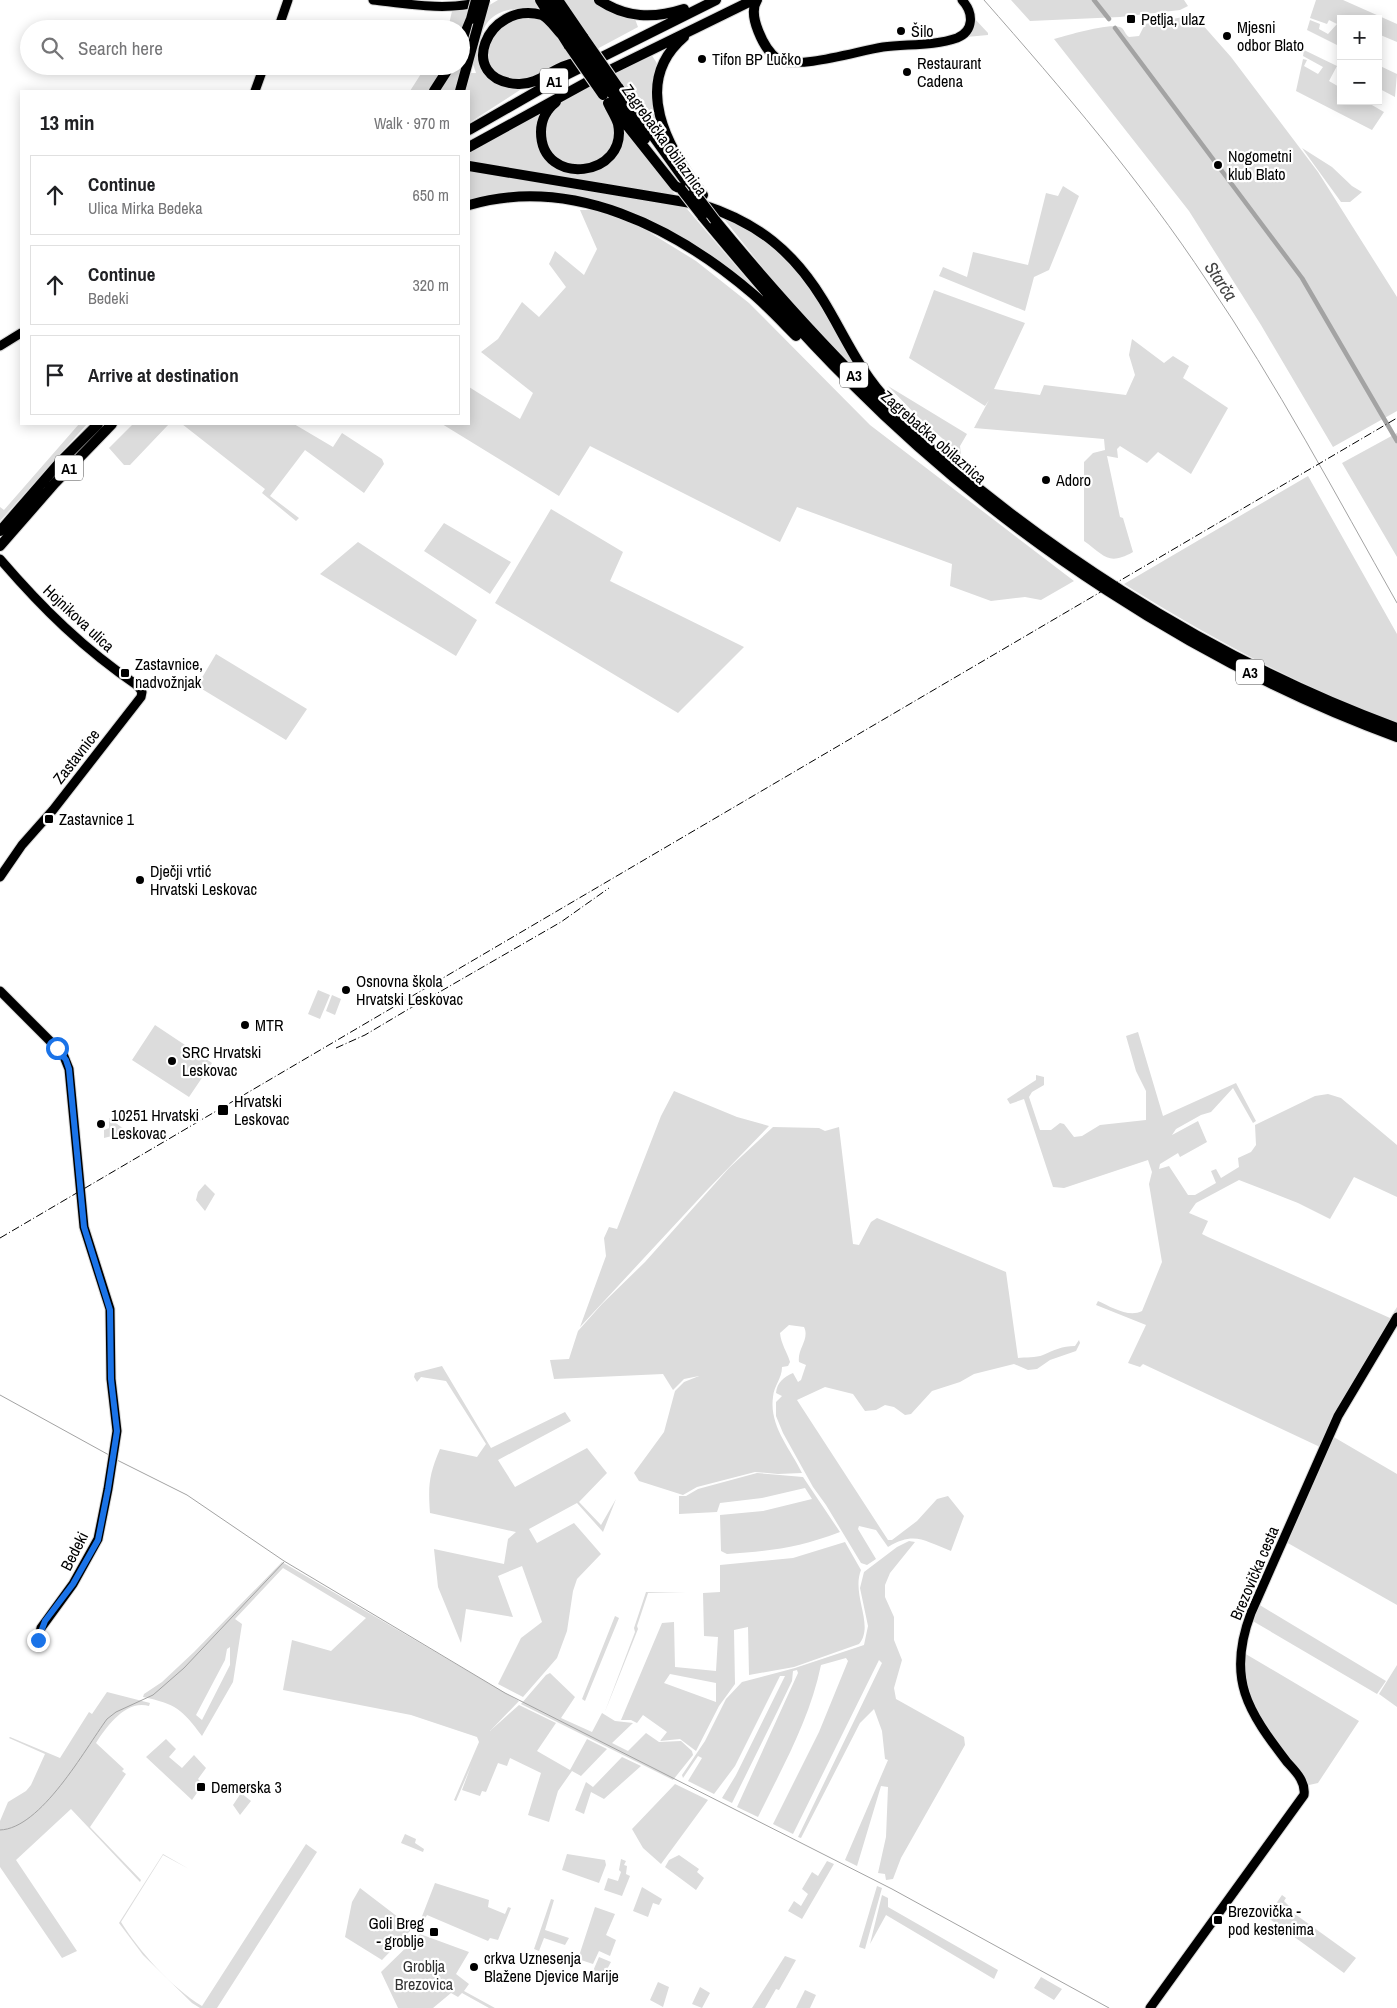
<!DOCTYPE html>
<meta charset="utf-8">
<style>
:root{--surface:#fff;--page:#f2f2f2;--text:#202124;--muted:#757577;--line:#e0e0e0}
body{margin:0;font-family:"Archivo Narrow",sans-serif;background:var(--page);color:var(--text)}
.controls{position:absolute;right:15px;top:15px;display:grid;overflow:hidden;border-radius:0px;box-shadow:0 2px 12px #0003}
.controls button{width:45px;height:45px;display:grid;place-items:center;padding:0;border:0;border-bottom:1px solid var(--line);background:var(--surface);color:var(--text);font:25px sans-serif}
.stop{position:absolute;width:15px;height:15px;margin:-11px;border:4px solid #1a73e8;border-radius:50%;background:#fff}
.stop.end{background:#1a73e8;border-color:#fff;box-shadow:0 1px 5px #0008}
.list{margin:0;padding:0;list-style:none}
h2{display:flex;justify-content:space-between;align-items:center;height:65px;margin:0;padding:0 20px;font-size:21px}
h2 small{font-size:16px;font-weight:400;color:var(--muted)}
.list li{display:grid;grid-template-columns:32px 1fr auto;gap:15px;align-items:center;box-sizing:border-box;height:80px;margin:0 10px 10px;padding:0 10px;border:1px solid var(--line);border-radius:0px}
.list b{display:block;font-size:19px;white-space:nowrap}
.list p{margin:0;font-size:16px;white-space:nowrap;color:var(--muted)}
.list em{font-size:16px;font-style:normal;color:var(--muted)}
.icon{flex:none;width:28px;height:28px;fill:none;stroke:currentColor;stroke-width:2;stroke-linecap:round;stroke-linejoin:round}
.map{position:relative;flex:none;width:1397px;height:2008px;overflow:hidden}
.search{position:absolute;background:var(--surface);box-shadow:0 2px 12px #0003;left:20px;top:20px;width:450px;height:55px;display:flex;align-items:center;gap:12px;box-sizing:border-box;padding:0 18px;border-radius:28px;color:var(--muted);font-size:19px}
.panel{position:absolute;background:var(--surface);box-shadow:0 2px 12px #0003;left:20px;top:90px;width:450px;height:335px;border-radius:0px}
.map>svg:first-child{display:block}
.green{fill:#dcdcdc;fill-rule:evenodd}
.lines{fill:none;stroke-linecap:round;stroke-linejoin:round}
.stream{stroke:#a3a3a3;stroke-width:1}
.canal{stroke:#a3a3a3;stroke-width:4.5}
.major-casing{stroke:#dbdbdb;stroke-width:11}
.highway-casing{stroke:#dbdbdb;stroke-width:12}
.major{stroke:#000;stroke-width:9}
.highway{stroke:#000;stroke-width:10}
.rail{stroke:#000;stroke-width:1;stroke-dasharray:8 2.5 1 2.5;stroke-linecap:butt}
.highway-bridge-casing{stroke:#dbdbdb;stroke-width:12;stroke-linecap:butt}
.highway-bridge{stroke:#000;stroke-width:10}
.route{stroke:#1a73e8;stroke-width:6}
.poi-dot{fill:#000;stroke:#fff;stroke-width:2}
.labels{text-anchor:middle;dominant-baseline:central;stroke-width:4.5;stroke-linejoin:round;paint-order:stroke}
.shield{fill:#fff;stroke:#4c4c4c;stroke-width:1}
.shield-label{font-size:15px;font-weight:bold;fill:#000}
.poi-label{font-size:16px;fill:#000;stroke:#fff;text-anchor:start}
.street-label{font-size:16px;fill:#000;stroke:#fff}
.park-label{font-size:16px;fill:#333;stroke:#fff}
.water-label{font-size:18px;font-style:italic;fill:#444;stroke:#fff}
</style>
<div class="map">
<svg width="1397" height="2008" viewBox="0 0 1397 2008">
<rect width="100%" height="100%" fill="#fff"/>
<path class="green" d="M498 0H535L543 12C498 0 469 22 486 68L523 88 469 123V91H463L468 73H476L472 61 486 7Z
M564 0H593L609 10 635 19 638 27 597 49Z
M1011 0H1184L1188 6 1180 10 1120 17 1030 21Z
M1316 0H1343L1397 24V42L1378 34V19H1341V47L1307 30 1310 20 1320 24 1319 29 1328 34 1337 24 1329 20 1327 24 1310 18Z
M478 9 456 91H437L453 66H461V51Z
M470 10 461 36V29H448L452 11Z
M516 11 544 19 575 60 530 81 503 78 491 68 487 59 490 26 498 18Z
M1194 15 1231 57 1318 172 1397 297V411L1333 447 1261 325 1189 211 1054 39C1065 36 1113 21 1122 28 1125 31 1125 34 1129 37L1139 36 1145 24Z
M974 18 988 33V35L966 37Z
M1304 50 1337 66 1329 81 1341 88V101H1365L1384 112 1372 130 1296 91 1303 59 1307 60 1304 66 1318 74 1323 67 1303 56Z
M651 54 658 65 654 83 679 165 614 73Z
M1378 65 1397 74 1395 97 1378 88Z
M426 66H446L430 91H410Z
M592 84 611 114 615 137 606 156 579 168 551 155C549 148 545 140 544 132 541 110 576 93 592 84Z
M545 109 539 127 557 165H604L621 124 677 197 469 162V149Z
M1302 148 1332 167 1352 186 1362 192 1350 202H1341Z
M469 170 682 203 771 307 706 256 587 200 469 203Z
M1063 186 1079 196 1049 270 1034 277 1025 311 939 276 943 267 967 277 973 252 1028 265 1046 193 1058 196Z
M580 210H597L636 224 696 261 749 303 870 425 1074 581 1041 600 1025 597 991 601 950 586 952 564 797 507 780 542 590 446 559 496 442 424H469V387L520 419 533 393 481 352 498 339 522 302 539 317 566 287 549 264 555 251 584 275 597 249Z
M720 214 763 236 807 280 867 383 786 297Z
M934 290 1025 323 994 389 1040 395 1044 385 1126 395 1135 375 1129 355 1132 339 1164 363 1173 356 1189 366 1183 378 1228 408 1191 474 1158 452 1147 463 1120 446 1117 449 1118 458 1107 456 1120 517 1123 518 1133 552C1108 566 1105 556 1084 541V462L1093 453 1105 450 1104 439 974 428 989 400 985 406 909 358Z
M888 386 967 434 960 446 961 455 916 415Z
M79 424H87L0 521V507L4 510Z
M133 424H169L130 465H124L109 448Z
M182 424H294L333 447 342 433 382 459 384 464 364 493 305 450 270 496 299 518 296 521 262 493 265 489Z
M1397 433V557L1342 463Z
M1308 476 1397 634V723C1301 687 1210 638 1124 584Z
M551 509 623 552 610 581 744 647 678 713 495 603Z
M444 523 511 562 490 594 424 551Z
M358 542 477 620 456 656 320 574Z
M216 654 307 709 286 740 197 686Z
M318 990 330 995 320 1019 308 1014Z
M332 995 341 999 335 1015 326 1011Z
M155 1025 212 1063 189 1097 132 1060Z
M1138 1032 1163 1116 1236 1083 1256 1121 1253 1123 1233 1088 1211 1112 1201 1115 1176 1129 1172 1135 1198 1121 1207 1142 1180 1157 1178 1153 1160 1164 1159 1169 1169 1166 1188 1195H1195L1216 1183 1211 1171 1216 1169 1221 1178 1239 1167 1238 1158 1251 1152 1256 1145 1255 1125 1315 1096 1328 1094 1341 1098 1397 1145V1197L1354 1177 1330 1219 1298 1203 1239 1180 1196 1203 1189 1213 1208 1221 1202 1234 1208 1237 1390 1318 1397 1307V1312L1346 1397 1320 1447 1143 1364 1140 1367 1128 1363 1146 1325 1096 1305 1098 1301C1111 1307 1129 1318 1142 1311L1162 1262 1149 1184 1152 1172 1148 1160 1064 1188 1053 1187 1024 1099 1010 1104 1007 1099 1036 1080V1075L1044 1077V1085L1032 1092 1029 1097 1040 1130H1051L1060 1123 1064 1124 1074 1137 1082 1136 1100 1125 1146 1120V1091L1136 1071 1126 1036Z
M674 1091 737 1117 769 1126 708 1189 580 1327 606 1256 604 1238 609 1227 617 1229 661 1116Z
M109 1118 128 1132 104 1138V1130L109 1128Z
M773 1127 819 1128 825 1131 839 1127 853 1244 859 1245 871 1222 877 1218 1006 1272 1018 1358C1025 1357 1036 1358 1043 1355 1054 1350 1062 1346 1075 1346L1079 1340 1080 1343 1076 1351 1050 1360 1037 1369 1028 1370 1014 1364 974 1374 960 1382 932 1391 911 1414 905 1415 894 1407 885 1405 876 1410 865 1411 853 1394 825 1387 797 1400 888 1540H892L917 1521 937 1499 948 1496 964 1516 951 1551C924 1541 915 1531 888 1547L876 1530 859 1526 858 1529 876 1559 867 1565 861 1563 826 1505 813 1487 783 1433 776 1416V1402L782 1396 776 1393C777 1382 784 1377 793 1373L798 1382 801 1380 806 1365 799 1362C797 1349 810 1339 804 1327L789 1325 780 1333C781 1344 787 1352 790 1362L788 1366 782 1367C782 1379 774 1385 773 1397 769 1426 790 1448 802 1473L778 1474 755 1472 697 1487 683 1495 639 1481 634 1473 664 1432 675 1391 684 1382 699 1376 684 1379 673 1390 663 1374 554 1379 550 1360 569 1359 578 1331 602 1304 645 1262 729 1168Z
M205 1184 215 1194 205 1211 196 1200 198 1192Z
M442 1366 491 1448 565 1412 571 1421 498 1460 515 1487 587 1448 607 1473 579 1502 601 1525 616 1499 603 1532 577 1503 529 1529 537 1543 574 1523 601 1554 577 1579 573 1591 567 1631 557 1658 523 1697 498 1684 521 1638 542 1622 522 1566 498 1576 513 1617 466 1609 461 1643 438 1587 434 1549 504 1564 508 1539 516 1532 430 1513C428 1485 429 1475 440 1449L477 1457 486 1444 446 1381 421 1377 417 1382 414 1377 415 1373Z
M1332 1436 1397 1474V1605L1286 1542Z
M757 1473 803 1477 840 1532C798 1548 770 1551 727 1554L721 1551 720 1515 763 1511 812 1499 805 1488 762 1498 720 1503 717 1512 679 1514V1496H686L698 1489Z
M909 1541 915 1542 890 1573 885 1585V1597L894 1617V1640L902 1660 894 1688 896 1699 964 1737 965 1745 901 1858 893 1879 886 1880 885 1874 878 1873 886 1837 888 1787 881 1786 857 1866 845 1860 888 1760 885 1759 882 1731 874 1709 860 1723 801 1838 798 1837 882 1663 879 1660 793 1834 773 1824 819 1732 848 1661 846 1658 821 1665C810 1719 782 1768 758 1817L737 1807 798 1673 797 1670 793 1671 792 1681 778 1710 732 1803 722 1798 736 1775 785 1676H780L735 1766 714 1794 688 1781 702 1758 698 1756 683 1778 682 1775 705 1741 726 1699 742 1682 795 1668 864 1645 868 1626 860 1588 864 1572 897 1547Z
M845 1542 861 1570C851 1595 875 1625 859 1644L794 1667 749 1675 748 1627 734 1630 735 1684 719 1706 696 1751 680 1739 660 1741 667 1732 643 1715 637 1723 631 1720H621L662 1623 674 1622 675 1667 716 1671 718 1637 704 1636 703 1593 720 1592V1565L793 1558ZM670 1674 716 1683V1702L664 1683Z
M282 1562 519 1701 490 1731 519 1705 556 1723 537 1751 570 1770 587 1739 607 1749 581 1776 572 1771 558 1791 549 1822 528 1815 541 1773 510 1758 507 1766 498 1763 486 1792 482 1791 480 1796 462 1790 471 1766 456 1801 454 1800 479 1742 477 1737 411 1715 283 1690 292 1640 331 1651 366 1618 283 1568 235 1619 242 1624 233 1682 202 1736C182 1709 176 1704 143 1697L144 1694 162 1682 194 1652ZM230 1647V1665L202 1720 196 1715 225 1660 227 1649Z
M646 1592 686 1593H648L637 1626 638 1629 604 1714 635 1632 634 1628Z
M1258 1604 1386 1681 1377 1694 1251 1620Z
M615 1616 619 1618 585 1701 582 1699Z
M1244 1653 1359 1721 1318 1783 1309 1785 1307 1783 1261 1722 1245 1686Z
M1397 1665V1707L1379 1694Z
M550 1673 575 1697 561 1718 592 1732 602 1713 615 1721 633 1723 612 1743 628 1751 646 1733 659 1742 681 1741 692 1751 693 1755 673 1780 521 1704 546 1675Z
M107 1692 150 1703 149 1706C126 1699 106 1727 96 1743L124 1769 122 1771 126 1774 90 1827 141 1880 140 1882 71 1809 16 1860 77 1951 62 1958 0 1867V1821L8 1802 26 1791 31 1785 45 1754 9 1738 10 1737 60 1758 89 1712 92 1714Z
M166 1739 176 1749 169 1757 182 1768 194 1755 206 1768 198 1779 203 1784 192 1800 146 1757Z
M622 1757 641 1766 604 1799 591 1792 584 1814 575 1810 586 1782 593 1787Z
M675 1784 708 1800 661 1864 643 1848 632 1829Z
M241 1793 251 1801 240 1815 233 1805Z
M405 1834 416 1839 415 1843 424 1849 423 1852 401 1843Z
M306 1844 317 1852 217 2008H200L192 2003 143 1955 119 1923 163 1854 189 1869 163 1855 121 1922C139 1951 172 1988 202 2006Z
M567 1854 605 1860 606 1865 599 1883 562 1870Z
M679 1855 699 1869 697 1872 704 1878 696 1890 665 1867 669 1860Z
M621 1859 626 1861 624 1865 627 1866 626 1874 630 1876 622 1896 604 1890 608 1878 618 1881 621 1872 619 1870Z
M827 1861 834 1864 802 1919 788 1911 794 1901 801 1906 808 1894 802 1889 812 1872 818 1876Z
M435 1883 489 1900 488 1907 505 1914 508 1907 511 1908 498 1940 490 1938 488 1941 427 1915 421 1925 419 1924Z
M877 1886 882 1888 865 1949 859 1947Z
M642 1887 662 1899 659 1905 653 1903 648 1917 633 1911Z
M360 1888 411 1927 410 1931 382 1960 345 1937 352 1902Z
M882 1895 888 1898V1907L998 1970 994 1979 886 1915 870 1944Z
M1282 1895 1286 1898 1284 1901 1289 1906 1288 1909 1356 1958 1344 1973 1267 1917Z
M551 1899 554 1900 545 1930 569 1938 565 1945 544 1938 539 1951 534 1949Z
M595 1907 615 1914 606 1935 616 1940 610 1956 599 1951 593 1964 578 1959Z
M420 1934 469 1952 456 1974 469 1984 464 1991 495 2008H489L462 1993 458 1997 451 1993 433 2008H398L381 1972Z
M785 1956 796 1960 779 1990 776 1989 765 2008H752Z
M599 1957 611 1962 604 1975 593 1971Z
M1041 1977 1062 1989 1054 2000 1034 1988Z
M658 1982 669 1987 663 2007 650 2000Z
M700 1987 710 1993 702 2008 692 2004Z
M805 1990 816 1995 810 2008H796Z"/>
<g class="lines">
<path class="stream" d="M984 0C1063 90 1141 181 1207 281 1277 384 1336 495 1397 603
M0 1395 109 1455
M117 1460 187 1495 284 1561 505 1693 892 1889 1109 2008
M0 1830C41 1829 85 1749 107 1719L116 1712 153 1695 184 1668 284 1562"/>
<path class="canal" d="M1094 0 1109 19
M1115 28 1302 278 1397 441"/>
<defs>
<path id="major" d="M373 0C408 4 446 11 480 2
M278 29 288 0
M777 59C799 70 857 51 883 47 907 44 934 46 957 38 974 31 974 13 962 0
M255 91 264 66
M0 346 21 333
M0 559C43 609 84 649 138 686L142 692 141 697 53 810 22 845 0 877
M0 991 63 1054 69 1069 84 1227 110 1309 111 1379 117 1431 108 1489 98 1539 73 1584 41 1628 37 1646
M1150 2008 1304 1795C1306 1781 1295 1771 1287 1762 1248 1711 1226 1679 1251 1613L1338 1416 1397 1317"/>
<path id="highway" d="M540 0 569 46
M549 0 577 42
M558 0 584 38
M599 0C626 18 653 19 684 9
M757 0C747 15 764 49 777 59
M561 34C555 28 550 19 542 15 486 0 455 81 518 84 540 85 554 66 575 63
M684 37C630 83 668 149 703 195
M461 43 471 19
M618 87 689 186
M434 91 450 66
M610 91 645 139
M556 102C547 109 541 120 541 132 541 188 629 177 618 124 616 117 611 110 608 103
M617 113 675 186 681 189
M469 130 558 79 716 0
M469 147 602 74 753 0
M469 166 703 205C758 223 793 251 823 300 844 334 860 373 889 402
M469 205C572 175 676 228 753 294 768 307 782 322 796 336
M702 216C750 274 798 331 852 384 1001 534 1199 665 1397 737
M715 220C767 283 822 345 881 402 1023 540 1211 660 1397 728
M0 531 60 462 98 424
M0 546 55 483 112 424"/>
</defs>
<use href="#major" class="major-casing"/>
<use href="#highway" class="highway-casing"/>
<use href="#major" class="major"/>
<use href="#highway" class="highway"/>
<path class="rail" d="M429 998 561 922 609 888
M336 1048 365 1035 434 994
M0 1238 1397 418"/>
<defs>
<path id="highway-bridge" d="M471 19 476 0
M584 38 618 87
M577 42 610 91
M569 46 603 95
M460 91 485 0
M681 189 702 216
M694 192 715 220"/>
</defs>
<use href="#highway-bridge" class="highway-bridge-casing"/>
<use href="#highway-bridge" class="highway-bridge"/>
</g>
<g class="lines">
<path class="route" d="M38 1640 45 1621 73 1584 98 1540 108 1489 117 1431 111 1379 110 1310 84 1227 69 1069 66 1060 57 1048"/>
</g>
<g class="poi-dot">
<rect x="1126" y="14" width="10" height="10" rx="2.5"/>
<circle cx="901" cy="31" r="5"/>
<circle cx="1227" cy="36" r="5"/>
<circle cx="702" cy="59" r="5"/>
<circle cx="907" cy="72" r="5"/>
<circle cx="1218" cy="165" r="5"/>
<circle cx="1046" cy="480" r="5"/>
<rect x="120" y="668" width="10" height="10" rx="2.5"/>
<rect x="44" y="814" width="10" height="10" rx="2.5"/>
<circle cx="140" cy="880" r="5"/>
<circle cx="346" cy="990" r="5"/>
<circle cx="245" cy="1025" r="5"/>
<circle cx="172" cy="1061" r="5"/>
<rect x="217" y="1104" width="12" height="12" rx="2.5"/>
<circle cx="101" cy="1124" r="5"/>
<rect x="196" y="1782" width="10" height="10" rx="2.5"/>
<rect x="1213" y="1915" width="10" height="10" rx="2.5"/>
<rect x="429" y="1927" width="10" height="10" rx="2.5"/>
<circle cx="474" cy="1967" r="5"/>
</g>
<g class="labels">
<g class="shield">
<rect x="540" y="68.5" width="28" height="25" rx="4"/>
<rect x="840" y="362.5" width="28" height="25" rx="4"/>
<rect x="55" y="455.5" width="28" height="25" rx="4"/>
<rect x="1236" y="659.5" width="28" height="25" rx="4"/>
</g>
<g class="shield-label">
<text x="554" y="81">A1</text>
<text x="854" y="375">A3</text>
<text x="69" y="468">A1</text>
<text x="1250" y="672">A3</text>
</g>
<g class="poi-label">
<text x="1141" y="19">Petlja, ulaz</text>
<text x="1237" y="27">Mjesni<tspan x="1237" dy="18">odbor Blato</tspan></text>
<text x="911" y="31">Šilo</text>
<text x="712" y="59">Tifon BP Lučko</text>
<text x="917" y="63">Restaurant<tspan x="917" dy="18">Cadena</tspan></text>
<text x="1228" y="156">Nogometni<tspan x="1228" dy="18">klub Blato</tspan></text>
<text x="1056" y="480">Adoro</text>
<text x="135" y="664">Zastavnice,<tspan x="135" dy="18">nadvožnjak</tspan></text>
<text x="59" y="819">Zastavnice 1</text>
<text x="150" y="871">Dječji vrtić<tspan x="150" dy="18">Hrvatski Leskovac</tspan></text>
<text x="356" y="981">Osnovna škola<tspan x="356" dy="18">Hrvatski Leskovac</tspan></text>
<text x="255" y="1025">MTR</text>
<text x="182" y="1052">SRC Hrvatski<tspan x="182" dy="18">Leskovac</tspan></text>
<text x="234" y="1101">Hrvatski<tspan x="234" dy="18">Leskovac</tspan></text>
<text x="111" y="1115">10251 Hrvatski<tspan x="111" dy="18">Leskovac</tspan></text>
<text x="211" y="1787">Demerska 3</text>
<text x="1228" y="1911">Brezovička -<tspan x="1228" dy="18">pod kestenima</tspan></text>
<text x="424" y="1923" text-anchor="end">Goli Breg<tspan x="424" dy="18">- groblje</tspan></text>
<text x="484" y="1958">crkva Uznesenja<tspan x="484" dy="18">Blažene Djevice Marije</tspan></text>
</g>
<g class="street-label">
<text transform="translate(665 140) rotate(54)">Zagrebačka obilaznica</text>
<text transform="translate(934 437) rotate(41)">Zagrebačka obilaznica</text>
<text transform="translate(79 618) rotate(43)">Hojnikova ulica</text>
<text transform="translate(76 756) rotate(-52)">Zastavnice</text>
<text transform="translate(74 1551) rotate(-63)">Bedeki</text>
<text transform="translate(1254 1573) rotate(-67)">Brezovička cesta</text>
</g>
<g class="park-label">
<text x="424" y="1966">Groblja<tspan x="424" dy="18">Brezovica</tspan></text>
</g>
<g class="water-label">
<text transform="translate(1221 281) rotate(56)">Starča</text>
</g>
</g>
</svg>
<div class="controls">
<button>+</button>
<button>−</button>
</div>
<div class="stop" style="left:57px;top:1048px"></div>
<div class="stop end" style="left:38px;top:1640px"></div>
<div class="search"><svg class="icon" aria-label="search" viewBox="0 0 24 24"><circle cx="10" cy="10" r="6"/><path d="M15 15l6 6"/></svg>Search here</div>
<section class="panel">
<h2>13 min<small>Walk · 970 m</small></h2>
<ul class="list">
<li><svg class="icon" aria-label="ahead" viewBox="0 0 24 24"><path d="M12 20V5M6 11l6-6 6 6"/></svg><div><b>Continue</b><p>Ulica Mirka Bedeka</p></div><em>650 m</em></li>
<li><svg class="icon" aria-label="ahead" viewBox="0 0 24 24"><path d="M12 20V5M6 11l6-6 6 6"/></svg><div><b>Continue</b><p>Bedeki</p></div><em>320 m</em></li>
<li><svg class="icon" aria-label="arrive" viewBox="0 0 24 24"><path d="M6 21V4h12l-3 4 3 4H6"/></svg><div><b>Arrive at destination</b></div></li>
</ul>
</section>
</div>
